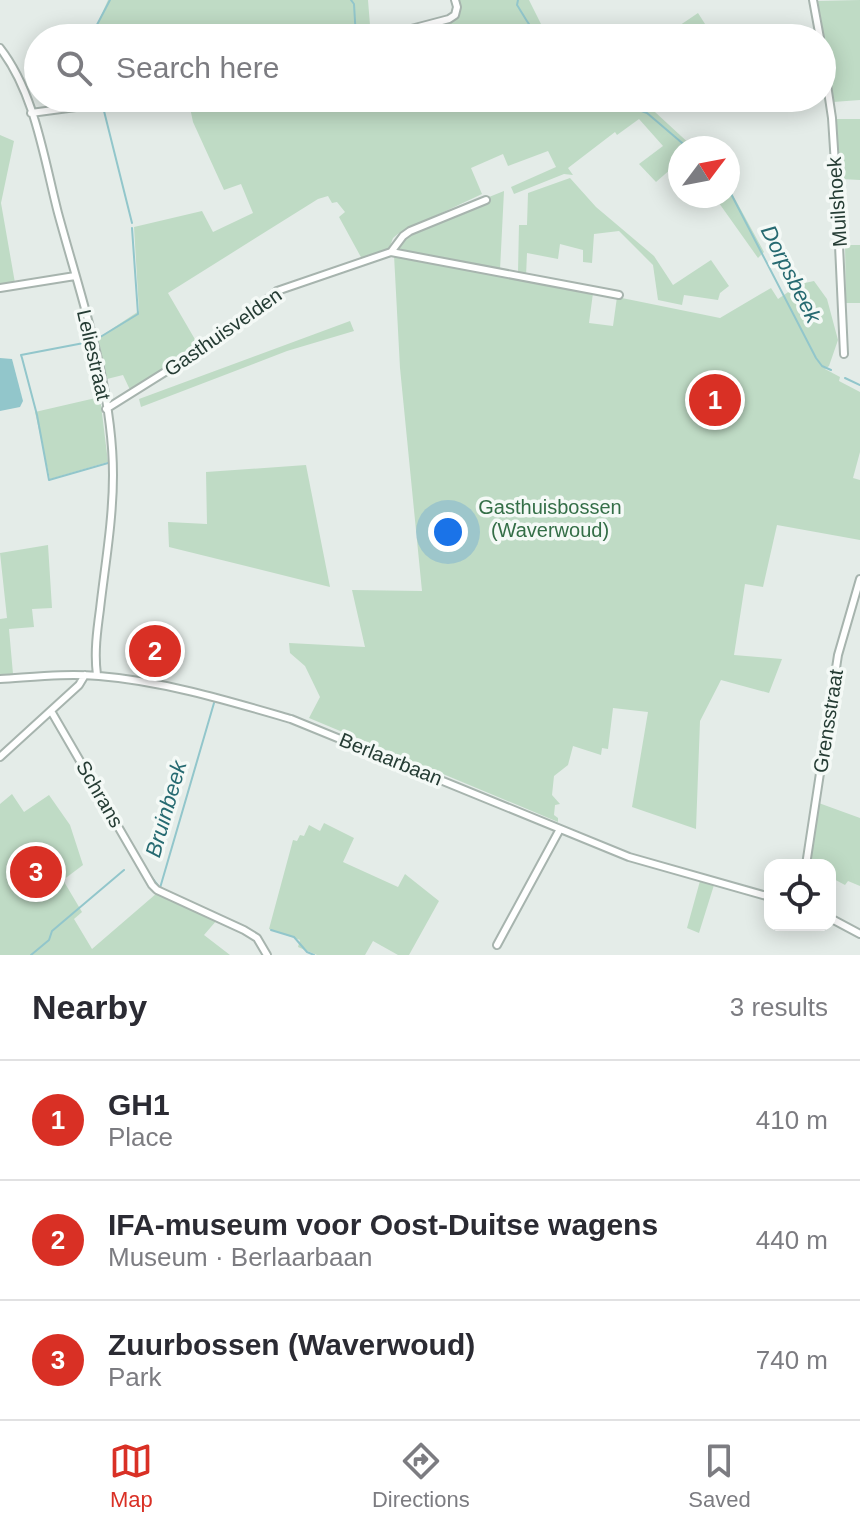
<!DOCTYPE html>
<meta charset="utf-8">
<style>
:root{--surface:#fff;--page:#f7f7f7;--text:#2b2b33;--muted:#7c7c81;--line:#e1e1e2;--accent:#d93025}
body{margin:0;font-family:Arial,sans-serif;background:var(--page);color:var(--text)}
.controls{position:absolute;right:24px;bottom:24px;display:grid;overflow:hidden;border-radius:16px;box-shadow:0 4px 20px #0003}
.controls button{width:72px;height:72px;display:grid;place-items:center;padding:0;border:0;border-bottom:2px solid var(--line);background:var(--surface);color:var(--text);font:40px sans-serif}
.compass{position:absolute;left:668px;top:136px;width:72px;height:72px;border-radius:50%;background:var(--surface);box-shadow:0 4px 20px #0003;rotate:58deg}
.you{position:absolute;left:448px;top:532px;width:28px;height:28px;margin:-20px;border:6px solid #fff;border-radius:50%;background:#1a73e8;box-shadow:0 0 0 12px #1a73e833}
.badge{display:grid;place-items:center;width:52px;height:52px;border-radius:50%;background:var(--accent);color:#fff;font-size:26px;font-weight:700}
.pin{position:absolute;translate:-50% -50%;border:4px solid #fff;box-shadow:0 2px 8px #0006}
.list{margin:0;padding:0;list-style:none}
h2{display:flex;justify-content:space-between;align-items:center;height:104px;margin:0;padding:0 32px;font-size:34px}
h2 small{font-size:26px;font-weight:400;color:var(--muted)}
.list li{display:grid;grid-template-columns:52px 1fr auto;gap:24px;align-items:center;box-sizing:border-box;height:120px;padding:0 32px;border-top:2px solid var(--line)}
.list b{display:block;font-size:30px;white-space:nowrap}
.list p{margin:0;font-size:26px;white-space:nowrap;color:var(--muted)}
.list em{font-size:26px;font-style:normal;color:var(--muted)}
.icon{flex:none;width:44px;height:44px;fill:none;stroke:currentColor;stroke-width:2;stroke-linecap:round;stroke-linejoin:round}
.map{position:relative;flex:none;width:860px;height:955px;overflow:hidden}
.search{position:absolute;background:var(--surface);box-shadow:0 4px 20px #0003;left:24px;right:24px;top:24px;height:88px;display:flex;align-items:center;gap:20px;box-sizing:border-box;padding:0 28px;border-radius:44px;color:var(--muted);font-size:30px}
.sheet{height:464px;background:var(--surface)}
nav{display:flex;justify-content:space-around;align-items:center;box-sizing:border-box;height:112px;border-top:2px solid var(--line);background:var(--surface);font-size:22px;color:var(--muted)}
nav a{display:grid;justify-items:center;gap:4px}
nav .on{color:var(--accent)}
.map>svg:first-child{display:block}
.green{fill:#bfdbc5}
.water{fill:#92c6cb}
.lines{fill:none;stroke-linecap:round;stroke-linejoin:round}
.stream{stroke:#92c6cb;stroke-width:2}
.minor-casing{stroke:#a7b4ae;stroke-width:10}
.minor{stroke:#fff;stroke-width:6}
.labels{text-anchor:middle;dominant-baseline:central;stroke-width:7;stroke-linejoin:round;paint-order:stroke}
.street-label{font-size:20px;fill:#253c34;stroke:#f4f9f6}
.park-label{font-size:20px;fill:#346e47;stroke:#f4f9f6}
.water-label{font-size:22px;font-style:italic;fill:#266a71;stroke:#f4f9f6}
</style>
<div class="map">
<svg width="860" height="955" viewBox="0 0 860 955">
<rect width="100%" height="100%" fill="#e4ece8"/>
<path class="green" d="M108 0H368L371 38H325L323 32 307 38H91Z
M457 0H529L548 38H450L443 23 459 14 460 7Z
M860 0V100L833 102 818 1Z
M698 13 714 38H661Z
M188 98H650L637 107 655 112 694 148H680V161L656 182 639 164 663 146 639 119 617 135 615 132 568 168 573 175 564 174 514 194 511 187 556 167 548 151 508 166 503 154 471 168 482 194 399 233 393 238 389 249 362 259 339 217 345 212 337 202 332 203 328 196 318 199 168 293 200 348 131 392 123 375 107 379 98 338 139 311 134 227 202 211 213 232 253 213 241 184 224 190 193 122Z
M835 119H860V180L841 179Z
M0 135 14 141 1 203 15 283 0 284Z
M570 178 596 207 654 256 673 285 711 260 729 286 720 293 718 300 684 295 682 305 658 300 653 265 619 231 594 234 592 263 583 262V250L560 244 558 259 527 253 526 277 518 272 519 225H527L528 193Z
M728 186 764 252 758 258 714 196H728Z
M504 191 500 270 395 250 399 238 444 215Z
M845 245H860V303H846Z
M394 255 593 293 589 323 613 326 617 297 720 318 771 288 778 299 800 284 814 281 827 299 838 340 829 366 825 369 840 377 839 381 860 392V452L853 478 860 480V540L777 525 763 587 745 584 734 655 782 659 769 693 721 680 700 721 696 829 632 807 648 712 613 708 608 749 602 748 601 755 573 746 568 765 554 776 552 795 560 804 555 805 554 815 558 818V822L309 718 320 697 305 666 290 653 289 643 365 647 352 590 422 591 400 368Z
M350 321 354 331 287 351 141 407 139 399Z
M100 397 108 462 50 479 35 412Z
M306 465 330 587 169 547 168 522 207 524 206 472Z
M48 545 52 608 32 609 34 627 9 629 13 674 0 675V619L7 618 0 553Z
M12 794 24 812 49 795 70 825 83 865 63 880 82 912 74 919 92 949 157 893 217 920 204 935 230 955H0V804Z
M816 802 860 818V886L848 881 845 885 830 877V865H807Z
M324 823 354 838 343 862 398 887 405 874 439 901 409 955H398L373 941 365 955H317L298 947 300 940 269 929 293 840 297 841 300 835 304 836 309 825 320 831Z
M700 881 714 885 699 933 687 928Z"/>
<path class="water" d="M0 358 12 359 23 401 20 407 0 411Z"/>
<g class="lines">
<path class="stream" d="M351 0 354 4 356 38
M518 0 517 5C523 14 529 27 537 34V38
M90 38 110 0
M303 38 321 32 324 38
M595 98 610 102 614 109 639 110 647 113 688 148
M103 107 132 223
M728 188 816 358 822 366 831 370
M97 339 138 314 132 228
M89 342 21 355 22 358 37 415 49 480 108 463
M845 378 860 385
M147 871 160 888 214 703
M271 930 294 937 307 952 314 955
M31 955 49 940 52 931 124 870"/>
<defs>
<path id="minor" d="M813 0 820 38
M377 38 449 19 455 15 457 7 455 0
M0 48C35 93 44 159 58 213 81 298 113 387 113 475 113 520 105 565 100 609 97 631 94 653 97 675
M822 51 832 118 836 180 844 354
M31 113 143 98
M391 252 403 236 410 231 486 200
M0 288 75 276
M106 409 221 337 277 291 391 252 619 295
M0 679C33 677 66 673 99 676 163 681 229 701 291 719L629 857 770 897
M51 711 152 885 157 890 244 930 257 938 267 955
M0 757 79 685 85 675
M806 865 838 655 860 579
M830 918 860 934
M497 945 560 829"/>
</defs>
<use href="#minor" class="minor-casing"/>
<use href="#minor" class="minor"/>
</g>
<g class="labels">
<g class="street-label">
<text transform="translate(837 202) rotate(-94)">Muilshoek</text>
<text transform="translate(223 332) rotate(-35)">Gasthuisvelden</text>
<text transform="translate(94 355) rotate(77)">Leliestraat</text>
<text transform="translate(828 721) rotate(-81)">Grensstraat</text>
<text transform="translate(391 759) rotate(22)">Berlaarbaan</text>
<text transform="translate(100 794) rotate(60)">Schrans</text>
</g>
<g class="park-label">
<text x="550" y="507">Gasthuisbossen<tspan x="550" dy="23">(Waverwoud)</tspan></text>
</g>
<g class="water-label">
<text transform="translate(791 274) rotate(63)">Dorpsbeek</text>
<text transform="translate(166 809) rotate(-74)">Bruinbeek</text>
</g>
</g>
</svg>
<div class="controls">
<button><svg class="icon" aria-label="locate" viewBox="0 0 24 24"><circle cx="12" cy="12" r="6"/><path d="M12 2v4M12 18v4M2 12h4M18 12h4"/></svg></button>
</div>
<svg class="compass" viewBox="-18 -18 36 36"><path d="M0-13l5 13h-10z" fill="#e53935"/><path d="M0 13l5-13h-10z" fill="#7c7c81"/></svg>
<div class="you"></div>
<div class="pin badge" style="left:715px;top:400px">1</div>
<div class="pin badge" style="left:155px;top:651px">2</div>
<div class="pin badge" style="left:36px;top:872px">3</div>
<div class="search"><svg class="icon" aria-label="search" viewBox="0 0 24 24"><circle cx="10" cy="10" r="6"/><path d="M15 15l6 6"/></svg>Search here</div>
</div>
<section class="sheet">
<h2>Nearby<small>3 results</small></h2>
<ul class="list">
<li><span class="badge">1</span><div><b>GH1</b><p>Place</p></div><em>410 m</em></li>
<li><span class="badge">2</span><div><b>IFA-museum voor Oost-Duitse wagens</b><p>Museum · Berlaarbaan</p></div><em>440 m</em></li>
<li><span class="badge">3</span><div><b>Zuurbossen (Waverwoud)</b><p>Park</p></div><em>740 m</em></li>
</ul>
</section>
<nav>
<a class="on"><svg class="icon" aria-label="map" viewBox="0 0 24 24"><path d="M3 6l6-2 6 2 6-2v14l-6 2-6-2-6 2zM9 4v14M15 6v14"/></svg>Map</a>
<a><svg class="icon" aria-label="directions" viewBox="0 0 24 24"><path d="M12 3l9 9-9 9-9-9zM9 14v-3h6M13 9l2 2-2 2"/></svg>Directions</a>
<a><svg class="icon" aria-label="saved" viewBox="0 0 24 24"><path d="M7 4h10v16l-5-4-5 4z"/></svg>Saved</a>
</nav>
